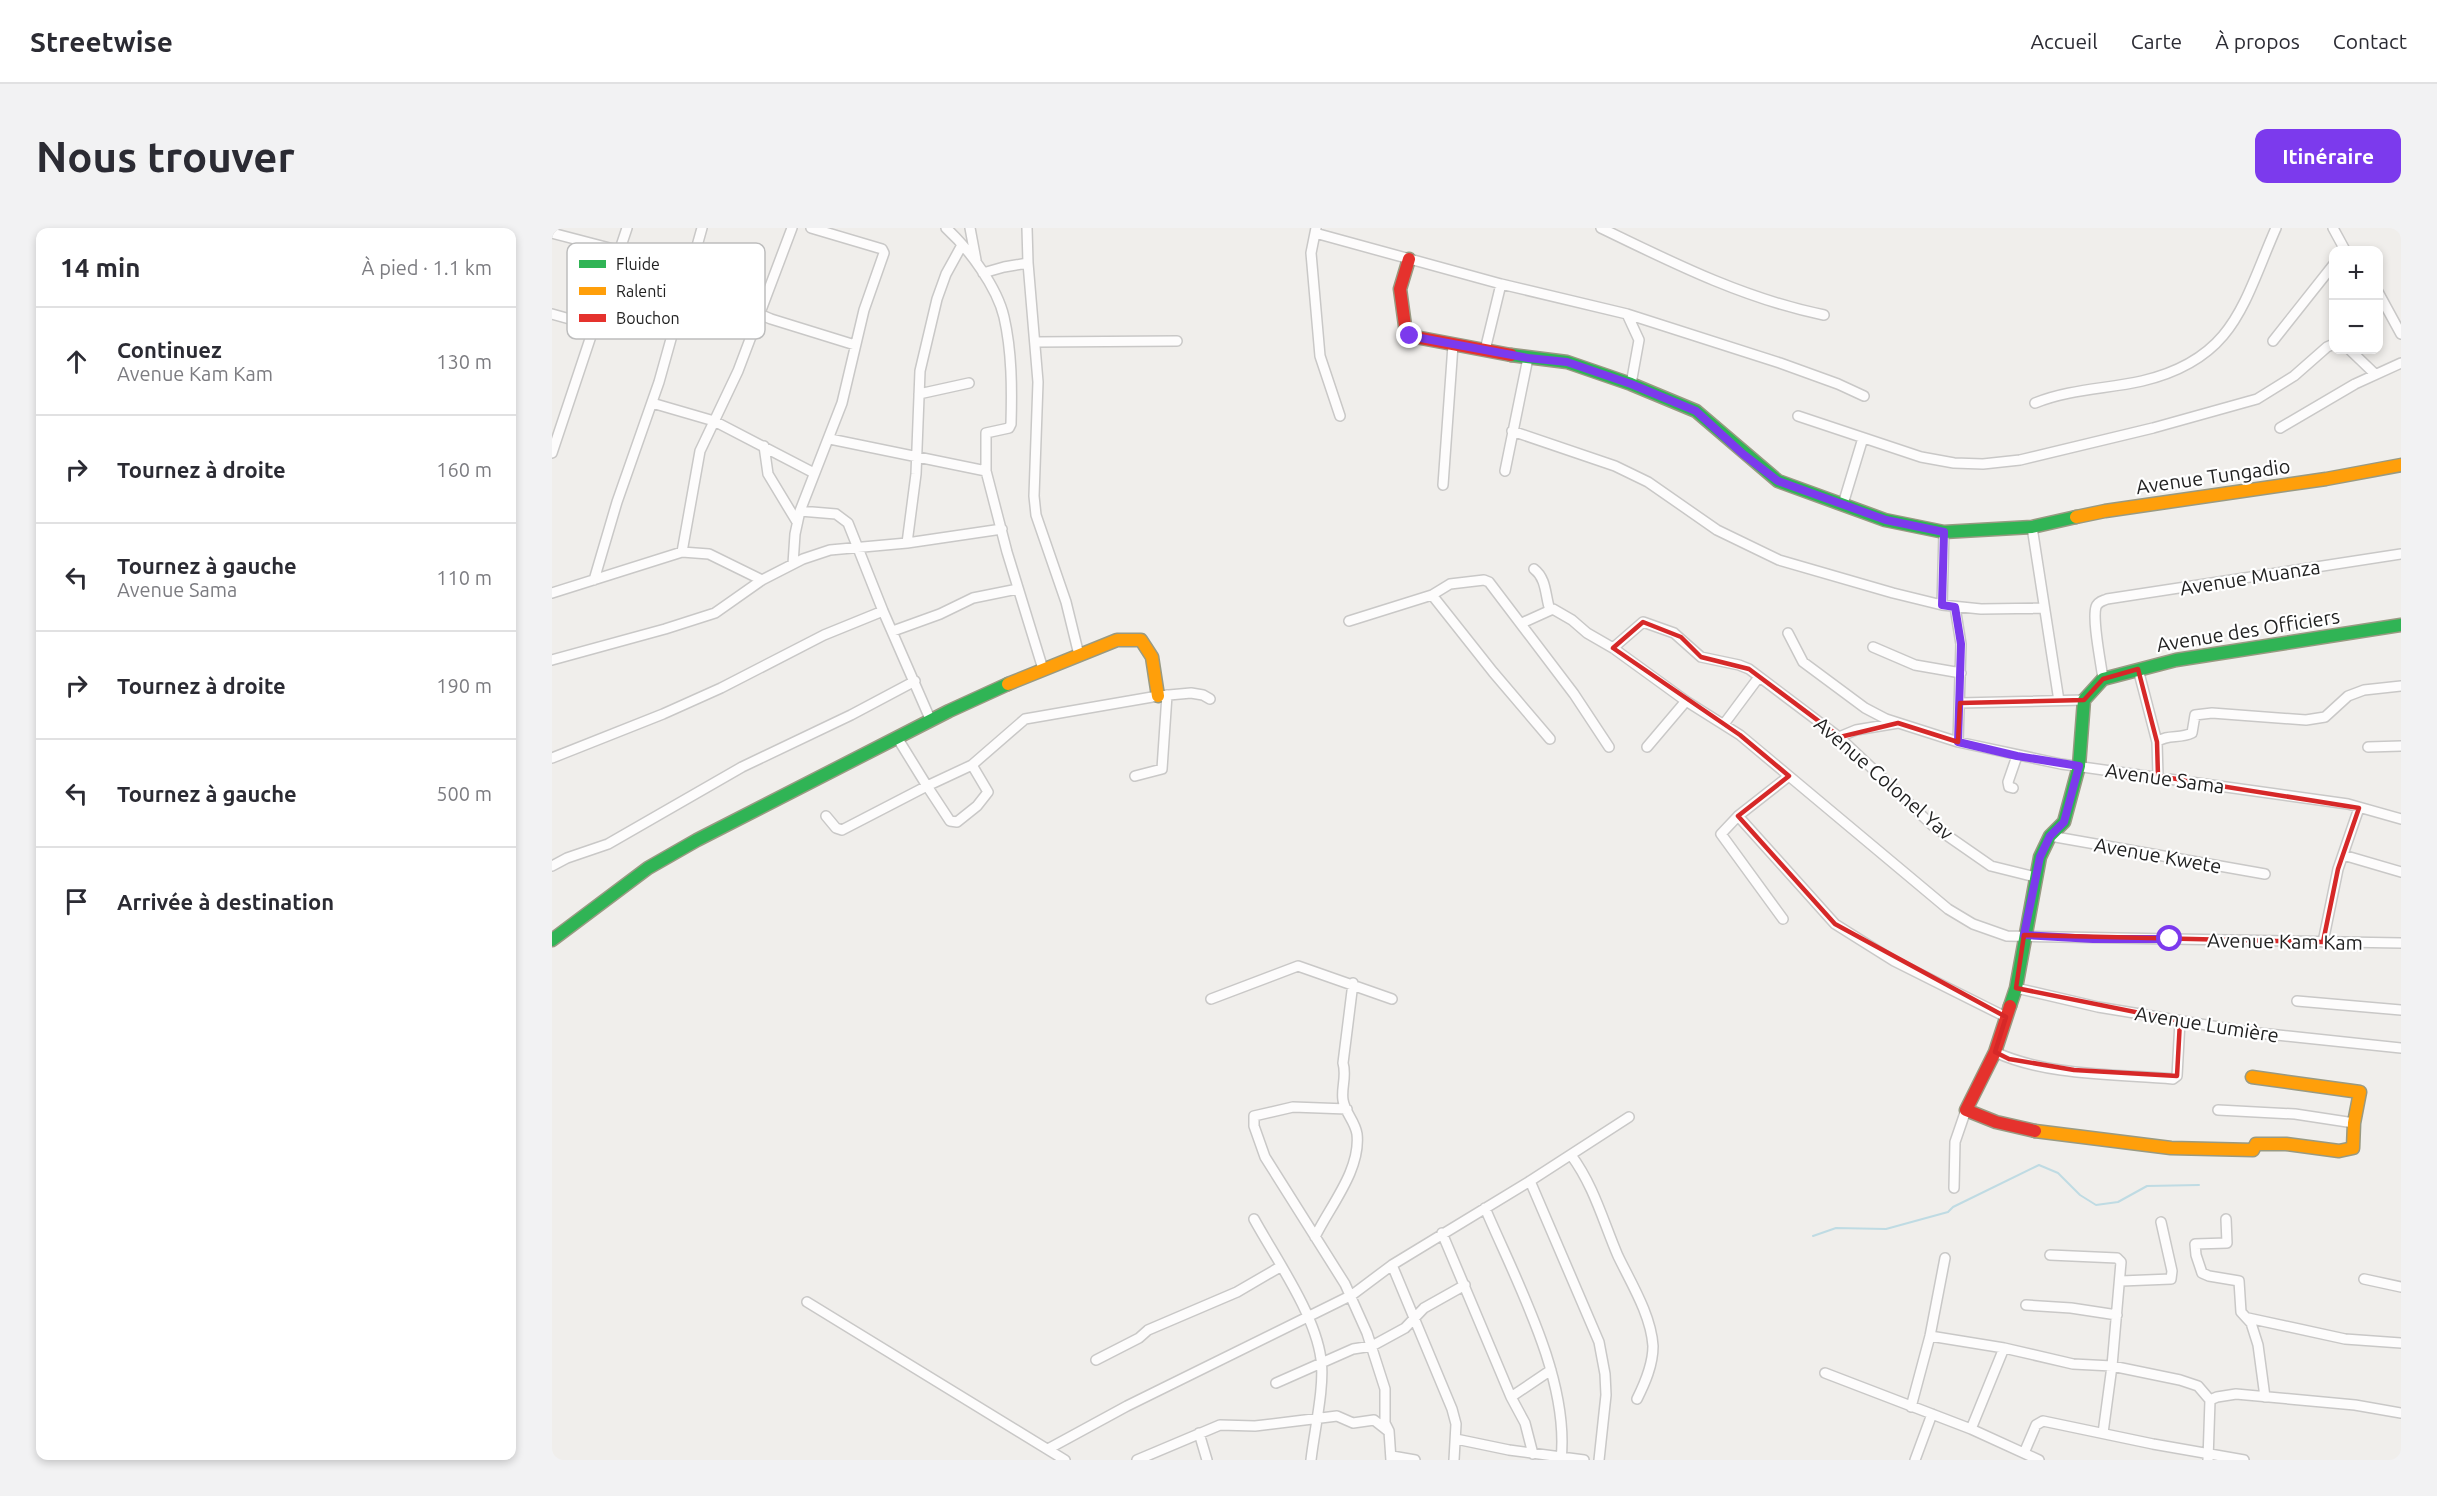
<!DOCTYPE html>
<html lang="fr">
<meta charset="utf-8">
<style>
:root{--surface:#fff;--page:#f2f2f3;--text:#2b2b33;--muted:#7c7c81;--line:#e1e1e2;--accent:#7c3aed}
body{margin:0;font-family:Ubuntu,sans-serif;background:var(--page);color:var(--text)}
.controls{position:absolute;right:18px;top:18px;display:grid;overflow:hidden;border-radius:12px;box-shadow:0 3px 9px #0003}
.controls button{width:54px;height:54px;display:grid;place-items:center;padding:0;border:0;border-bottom:2px solid var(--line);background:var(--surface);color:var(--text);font:30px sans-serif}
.stop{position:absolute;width:18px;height:18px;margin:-14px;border:4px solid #7c3aed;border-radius:50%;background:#fff}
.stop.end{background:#7c3aed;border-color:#fff;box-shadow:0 2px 6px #0008}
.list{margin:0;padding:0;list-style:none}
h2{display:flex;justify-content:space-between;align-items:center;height:78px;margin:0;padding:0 24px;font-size:26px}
h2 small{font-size:20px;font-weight:400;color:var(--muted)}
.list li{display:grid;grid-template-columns:39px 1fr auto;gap:18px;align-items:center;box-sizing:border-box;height:108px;padding:0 24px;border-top:2px solid var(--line)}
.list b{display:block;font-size:22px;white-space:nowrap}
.list p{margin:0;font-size:20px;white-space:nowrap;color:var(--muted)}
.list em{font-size:20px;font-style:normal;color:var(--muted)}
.icon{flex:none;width:33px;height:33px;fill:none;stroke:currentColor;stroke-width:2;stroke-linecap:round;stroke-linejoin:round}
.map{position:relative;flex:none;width:1849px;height:1232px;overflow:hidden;border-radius:12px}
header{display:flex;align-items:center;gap:36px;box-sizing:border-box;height:84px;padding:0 30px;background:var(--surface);border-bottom:2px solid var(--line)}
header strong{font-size:28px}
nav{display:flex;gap:33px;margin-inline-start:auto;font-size:21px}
.intro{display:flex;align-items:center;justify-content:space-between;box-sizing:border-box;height:144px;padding:0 36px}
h1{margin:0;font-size:42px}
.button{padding:15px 27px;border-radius:12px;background:var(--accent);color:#fff;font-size:21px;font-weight:700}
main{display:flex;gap:36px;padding:0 36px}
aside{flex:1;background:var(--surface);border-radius:12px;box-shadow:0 3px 9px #0003}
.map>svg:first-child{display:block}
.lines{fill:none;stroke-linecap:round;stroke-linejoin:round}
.stream{stroke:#bfdbe3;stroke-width:2}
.street-casing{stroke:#c9c8c7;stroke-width:12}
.fast-casing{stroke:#999a82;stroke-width:15}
.slow-casing{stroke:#999a82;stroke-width:15}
.jam-casing{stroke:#999a82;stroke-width:15}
.street{stroke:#fdfcfc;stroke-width:9}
.fast{stroke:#30b455;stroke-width:12}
.slow{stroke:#ff9f0a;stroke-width:12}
.jam{stroke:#e5322d;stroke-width:12}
.route{stroke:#7c3aed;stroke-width:8}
.marked{fill:none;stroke:#d62828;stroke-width:4.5;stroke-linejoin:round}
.labels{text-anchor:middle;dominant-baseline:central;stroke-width:4.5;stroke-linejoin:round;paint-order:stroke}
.street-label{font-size:20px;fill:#222;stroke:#fff}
.key{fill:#fff;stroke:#bdbdbd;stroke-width:1.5}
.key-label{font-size:16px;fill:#222}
</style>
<header>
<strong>Streetwise</strong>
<nav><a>Accueil</a><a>Carte</a><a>À propos</a><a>Contact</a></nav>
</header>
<div class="intro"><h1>Nous trouver</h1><a class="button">Itinéraire</a></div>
<main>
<aside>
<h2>14 min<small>À pied · 1.1 km</small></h2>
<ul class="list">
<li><svg class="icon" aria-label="ahead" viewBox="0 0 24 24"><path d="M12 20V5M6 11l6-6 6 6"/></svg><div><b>Continuez</b><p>Avenue Kam Kam</p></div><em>130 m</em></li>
<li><svg class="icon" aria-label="right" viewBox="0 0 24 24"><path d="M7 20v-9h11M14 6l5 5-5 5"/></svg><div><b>Tournez à droite</b></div><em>160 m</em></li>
<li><svg class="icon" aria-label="left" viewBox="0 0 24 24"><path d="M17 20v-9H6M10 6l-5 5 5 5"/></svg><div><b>Tournez à gauche</b><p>Avenue Sama</p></div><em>110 m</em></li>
<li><svg class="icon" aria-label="right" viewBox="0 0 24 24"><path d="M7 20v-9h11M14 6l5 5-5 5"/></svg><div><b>Tournez à droite</b></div><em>190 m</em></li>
<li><svg class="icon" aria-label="left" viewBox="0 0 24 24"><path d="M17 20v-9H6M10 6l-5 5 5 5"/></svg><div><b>Tournez à gauche</b></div><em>500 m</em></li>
<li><svg class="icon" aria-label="arrive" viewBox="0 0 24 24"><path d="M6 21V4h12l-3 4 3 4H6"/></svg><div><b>Arrivée à destination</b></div></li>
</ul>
</aside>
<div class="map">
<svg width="1849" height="1232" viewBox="0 0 1849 1232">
<rect width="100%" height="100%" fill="#f0eeeb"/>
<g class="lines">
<path class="stream" d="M1261 1008 1284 1000 1334 1001 1396 984 1401 979 1487 937 1506 945 1528 967 1544 977 1566 974 1595 958 1647 957"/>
<defs>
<path id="street" d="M394 0C417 21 445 59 452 89 460 124 460 161 459 196L457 200 434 205V243L455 324 491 441
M418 0 424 32
M475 0 476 35 486 154 482 268 484 287 514 374 527 427
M764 0 759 25 768 128 788 188
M1049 0C1121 35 1193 71 1272 87
M1781 0 1793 22
M0 5 69 23
M763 5 949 56 933 122
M431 45 452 39 476 35
M135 56 219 91 303 117
M949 56 1075 86 1228 135 1286 156 1312 168
M1826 64 1849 106
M0 86 43 98
M1075 86 1087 112 1079 156
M1721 113 1782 36
M484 114 625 113
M1798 122 1823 146
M367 166 417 155
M100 175 162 193 262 245
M1483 175C1518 161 1554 161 1590 153 1683 131 1691 75 1724 0
M1246 188 1369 229 1402 235 1431 236 1468 232 1601 200 1705 171 1742 148 1775 119 1782 116
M1728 200 1803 156 1849 135
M960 203 1063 238 1096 254 1165 302 1227 332 1341 365 1390 377 1429 381 1492 380
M278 211 434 243
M212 218 216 246 245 294
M0 225 75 0
M953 243 976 130
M891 257 901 117
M1291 276 1311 210
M248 283 284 286 296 295 331 383 379 493
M1480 299 1507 473
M355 315 364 246 368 143 385 71 394 46 410 17
M130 324 148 223 186 143 240 0
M241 336 243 306 248 283 290 175 312 82 332 25 330 21 259 0
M982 341C995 351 993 368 998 382
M42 352 65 274 107 154 150 0
M0 365 130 324 157 326 210 352
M1390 377 1392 304
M1403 379 1409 416 1406 514
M797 393 880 367
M970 395 1001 381 1020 392 1035 405 1061 420 1134 473 1188 507 1237 548
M341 403 388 386 421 370 466 361
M1236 405 1251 434 1313 480 1334 491 1406 514 1509 536 1796 576 1849 591
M1321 419 1363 437 1409 445
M1061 420 1091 394 1122 405 1149 429 1187 437 1197 441 1287 509 1380 597 1439 638 1483 649
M0 432 113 401 163 385 210 352 251 331 278 322 355 315 450 301
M1586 441 1605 514 1606 548
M1551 451C1549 435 1540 392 1544 379 1546 373 1551 373 1555 371L1849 326
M1408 475 1532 472
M1172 496 1207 449
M1287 509 1304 502 1346 495
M346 511 375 558 420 537 473 491 606 468 639 465 651 467 658 471
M998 511 941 444 880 367 898 356 932 352 937 354 1022 466 1057 519
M1605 514C1615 506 1628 511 1640 505L1643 487 1660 485 1754 492 1773 489 1796 468 1812 462 1849 458
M1095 519 1134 473
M1816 519 1849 518
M0 530 111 486 169 460 272 407 331 383
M583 548 610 541 615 467
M1461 560 1457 559 1456 554 1465 528
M274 588 284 600 290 602 375 558 398 593 405 594 425 578 436 564 420 537
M1186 588 1283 696 1342 733 1454 789
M1498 608 1713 646
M1791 627 1849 644
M0 638 15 630 56 616 190 539 299 487 363 453
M1231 691 1169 606 1186 588 1237 548 1396 681 1421 696 1455 708 1849 715
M1771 714 1786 641 1807 580
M1464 760 1546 779 1697 804 1849 820
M659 771 746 738 840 771
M1745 773 1849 782
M1443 824C1494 848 1565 846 1621 851L1625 848 1628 793
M795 881 741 879 702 888V898L713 929 793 1056 815 1105 833 1161V1195L837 1203 839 1232
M1666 882 1743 886 1802 895
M1019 927C1042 958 1051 993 1066 1028 1079 1055 1099 1087 1101 1118 1101 1137 1093 1155 1085 1171
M978 953 1047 1114 1053 1146 1054 1167 1047 1232
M1402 960 1403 914 1414 882
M933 980C964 1053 1018 1151 1009 1232
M702 991C724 1031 763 1086 769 1131 773 1158 762 1204 759 1232
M1674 991 1675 1015 1643 1016 1644 1027 1650 1045 1657 1048 1687 1053 1689 1084 1699 1095 1706 1117 1713 1169
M890 1005 959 1169 973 1195 981 1226
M763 1009C778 978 809 942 805 906 803 893 793 885 791 872 789 860 795 848 791 835L801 755
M1498 1027 1565 1030 1569 1034 1560 1138 1551 1205
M840 1037 900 1181 904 1196 902 1232
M1812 1051 1849 1059
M1569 1053 1619 1051 1620 1043 1609 994
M255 1074 513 1232
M1474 1077 1519 1080 1565 1087
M1696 1090 1793 1111 1849 1115
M1378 1108 1452 1120 1521 1136 1560 1138 1628 1152 1646 1158 1658 1172 1665 1169 1684 1166 1803 1177 1849 1185
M544 1132 587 1110 596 1102 685 1064 728 1039
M1273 1145 1419 1201 1487 1232
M724 1155 801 1121 820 1118 853 1100 872 1080 913 1057
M959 1169 999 1142
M1359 1179 1378 1108 1393 1030
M1419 1201 1452 1120
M647 1205 655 1232
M904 1211 957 1222 1032 1232
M496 1221 575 1178 800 1067 840 1037 978 953 1077 889
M1472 1225 1484 1197 1491 1193 1601 1216 1692 1232
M840 1228 863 1232
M585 1232 668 1197 703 1198 785 1188 801 1195 822 1192 836 1203
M1363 1232 1380 1186
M1656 1232 1658 1172"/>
<path id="fast" d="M959 127 1015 134 1079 156 1144 183 1226 253 1333 292 1392 304 1480 299 1524 289
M0 712 96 640 145 612 397 483 456 456
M1458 778 1464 760 1488 629 1498 608 1512 594 1527 538 1532 472 1551 451 1624 432 1849 397"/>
<path id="slow" d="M1524 289 1553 283 1774 251 1849 237
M456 456 565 412H589L600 429 606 468
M1483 903 1619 920 1701 922 1704 916H1734L1787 923 1801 920 1802 895 1808 864 1700 849"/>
<path id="jam" d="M857 31 848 61 854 105 858 108 959 127
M1458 778 1443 824 1414 882 1444 894 1483 903"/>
</defs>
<use href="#street" class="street-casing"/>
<use href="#fast" class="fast-casing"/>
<use href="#slow" class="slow-casing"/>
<use href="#jam" class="jam-casing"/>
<use href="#street" class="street"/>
<use href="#fast" class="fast"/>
<use href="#slow" class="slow"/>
<use href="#jam" class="jam"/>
</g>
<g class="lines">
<path class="route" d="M858 108 976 130 1015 134 1079 156 1144 183 1191 226 1226 253 1334 292 1392 304 1390 377 1403 379 1409 416 1406 514 1465 528 1527 538 1512 594 1498 608 1488 629 1472 707 1541 711H1618"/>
</g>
<path class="marked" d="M1091 394 1129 409 1149 429 1197 441 1288 509 1346 495 1406 514 1408 475 1532 472 1551 451 1586 441 1605 514 1606 548 1807 580 1786 641 1771 714 1472 707 1464 760 1628 793 1625 848 1522 842 1457 831 1443 824 1454 789 1283 696 1186 588 1237 548 1188 507 1061 420Z"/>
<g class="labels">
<g class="street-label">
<text transform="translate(1661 248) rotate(-8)">Avenue Tungadio</text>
<text transform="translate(1698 349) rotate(-9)">Avenue Muanza</text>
<text transform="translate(1696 402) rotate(-9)">Avenue des Officiers</text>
<text transform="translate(1332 550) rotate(41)">Avenue Colonel Yav</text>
<text transform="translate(1613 550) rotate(8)">Avenue Sama</text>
<text transform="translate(1606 627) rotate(10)">Avenue Kwete</text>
<text transform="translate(1733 713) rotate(1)">Avenue Kam Kam</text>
<text transform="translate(1655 796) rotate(9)">Avenue Lumière</text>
</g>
</g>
<rect x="15" y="15" width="198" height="96" rx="9" class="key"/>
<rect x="27" y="32" width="27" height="8" fill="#30b455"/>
<rect x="27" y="59" width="27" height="8" fill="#ff9f0a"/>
<rect x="27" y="86" width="27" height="8" fill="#e5322d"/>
<g class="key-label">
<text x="64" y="42">Fluide</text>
<text x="64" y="69">Ralenti</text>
<text x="64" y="96">Bouchon</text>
</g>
</svg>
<div class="controls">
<button>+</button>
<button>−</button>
</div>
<div class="stop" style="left:1618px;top:711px"></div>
<div class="stop end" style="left:858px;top:108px"></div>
</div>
</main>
